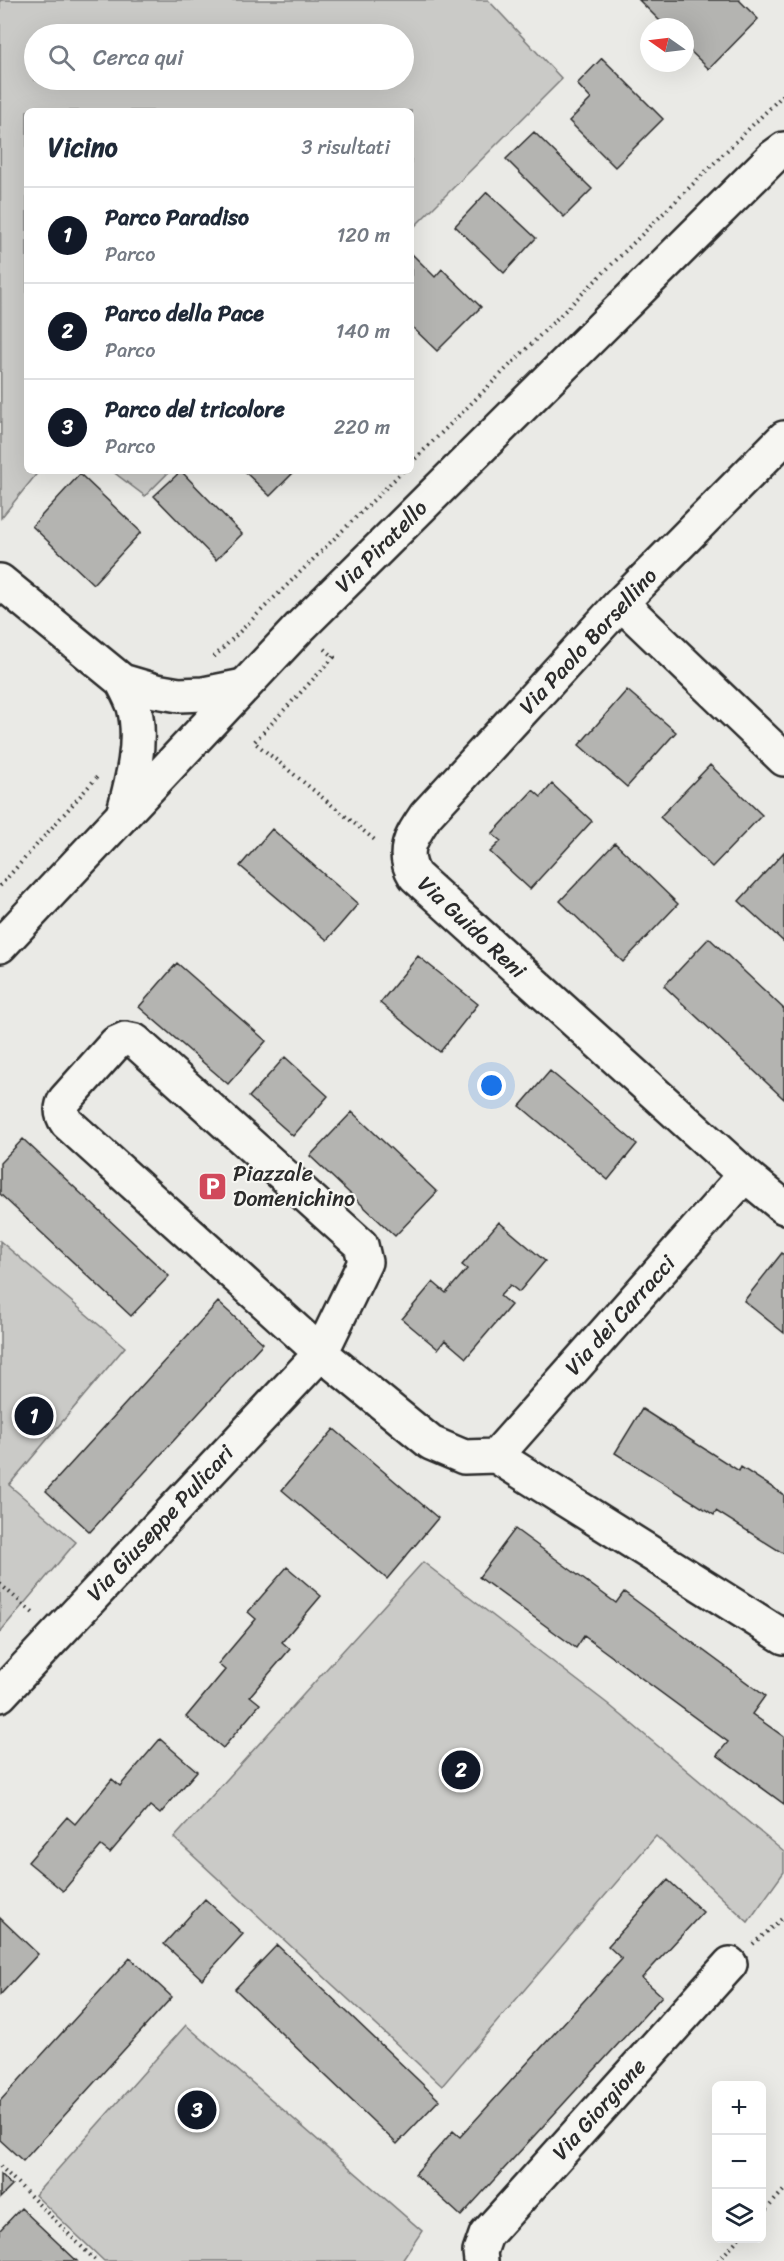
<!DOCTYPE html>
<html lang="it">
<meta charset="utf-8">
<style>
:root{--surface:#fff;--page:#f6f6f7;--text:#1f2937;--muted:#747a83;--line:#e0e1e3;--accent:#111827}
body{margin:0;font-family:Sriracha,sans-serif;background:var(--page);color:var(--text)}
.controls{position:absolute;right:18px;bottom:18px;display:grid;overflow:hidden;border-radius:9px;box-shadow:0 6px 24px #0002}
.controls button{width:54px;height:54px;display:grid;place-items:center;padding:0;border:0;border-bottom:2px solid var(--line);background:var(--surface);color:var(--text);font:30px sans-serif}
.compass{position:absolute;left:640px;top:18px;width:54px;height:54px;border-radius:50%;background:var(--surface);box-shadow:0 6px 24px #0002;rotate:284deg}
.you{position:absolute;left:492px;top:1086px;width:21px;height:21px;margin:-15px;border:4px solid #fff;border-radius:50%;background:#1a73e8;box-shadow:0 0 0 9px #1a73e833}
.badge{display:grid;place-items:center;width:39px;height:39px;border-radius:50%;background:var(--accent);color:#fff;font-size:20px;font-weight:700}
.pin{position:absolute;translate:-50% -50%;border:3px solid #fff;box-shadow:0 2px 6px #0006}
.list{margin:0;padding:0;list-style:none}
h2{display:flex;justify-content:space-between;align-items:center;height:78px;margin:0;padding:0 24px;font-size:26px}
h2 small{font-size:20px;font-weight:400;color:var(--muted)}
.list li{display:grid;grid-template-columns:39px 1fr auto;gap:18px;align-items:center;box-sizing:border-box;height:96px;padding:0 24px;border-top:2px solid var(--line)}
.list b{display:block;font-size:22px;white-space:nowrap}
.list p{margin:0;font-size:20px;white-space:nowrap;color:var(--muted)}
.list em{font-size:20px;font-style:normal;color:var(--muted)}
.icon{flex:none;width:33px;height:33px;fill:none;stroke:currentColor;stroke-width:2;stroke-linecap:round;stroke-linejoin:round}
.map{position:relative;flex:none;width:784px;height:2261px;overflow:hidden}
.search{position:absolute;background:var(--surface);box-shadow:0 6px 24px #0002;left:24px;top:24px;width:390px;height:66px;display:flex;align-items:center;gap:15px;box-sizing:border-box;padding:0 21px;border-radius:33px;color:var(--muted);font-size:22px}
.panel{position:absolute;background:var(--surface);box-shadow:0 6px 24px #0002;left:24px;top:108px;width:390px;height:366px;border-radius:9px}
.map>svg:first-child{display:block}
.green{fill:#cacac7;stroke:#7a7a79;stroke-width:1.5;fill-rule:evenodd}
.building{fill:#b4b4b1;stroke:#2b2b2b;stroke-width:1.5}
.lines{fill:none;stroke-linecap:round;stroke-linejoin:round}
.street-casing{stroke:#2b2b2b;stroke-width:38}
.primary-casing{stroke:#2b2b2b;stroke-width:38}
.path{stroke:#2b2b2b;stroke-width:4;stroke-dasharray:1.5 4.5;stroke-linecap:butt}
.street{stroke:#f6f6f2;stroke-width:33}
.primary{stroke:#f6f6f2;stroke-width:33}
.labels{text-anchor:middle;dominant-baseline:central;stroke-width:4.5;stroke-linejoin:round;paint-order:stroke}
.street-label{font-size:22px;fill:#2b2b2b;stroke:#f6f6f2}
.poi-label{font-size:22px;fill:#2b2b2b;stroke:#f6f6f2;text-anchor:start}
</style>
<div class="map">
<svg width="784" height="2261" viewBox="0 0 784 2261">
<rect width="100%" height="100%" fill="#eaeae6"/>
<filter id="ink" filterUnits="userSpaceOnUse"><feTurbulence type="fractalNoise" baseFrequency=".0167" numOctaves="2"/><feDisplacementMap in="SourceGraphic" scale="12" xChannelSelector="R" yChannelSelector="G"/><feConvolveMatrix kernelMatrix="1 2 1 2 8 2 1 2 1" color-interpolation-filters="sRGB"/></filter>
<g filter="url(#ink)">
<path class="green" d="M0 0H488L562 79 411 230V111H27V471H39L1 518ZM404 34V80H34V34Z
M112 471H170L145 496Z
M0 1241 125 1347 9 1485 76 1542 0 1632Z
M423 1562 608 1704 784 1852V1872L748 1922 656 1836 442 2086 174 1838Z
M186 2025 422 2231 402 2261H104L35 2195Z"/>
<path class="building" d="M639 0H739L758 19 709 69 685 46V27H666Z
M602 58 663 119 615 167 569 121 591 99 577 84Z
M534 132 592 189 564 217 506 159Z
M487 192 536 238 504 273 455 226Z
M411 253 435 277 442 269 481 307 437 351 411 326Z
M181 471 242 534 216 560 154 496Z
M244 471H295L270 496Z
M80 474 141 532 93 584 32 526Z
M627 690 676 732 627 787 579 745Z
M710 765 762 815 712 867 660 817Z
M552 784 592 821 530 889 490 852 501 841 492 834 533 790 541 797Z
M272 829 358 904 327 940 240 866Z
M615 843 678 904 623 962 560 901Z
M784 852V942L739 901Z
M709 938 784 1009V1099L664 986Z
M418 956 478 1004 440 1052 380 1003Z
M177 963 266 1041 228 1084 139 1007Z
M285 1057 328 1096 293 1136 249 1097Z
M550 1071 637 1144 608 1180 520 1106Z
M352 1112 437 1192 395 1236 310 1156Z
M23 1139 169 1276 131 1316 0 1194V1163Z
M499 1222 545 1261 519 1292 510 1285 500 1296 511 1305 466 1358 445 1340 438 1349 402 1319 433 1282 446 1293 467 1269 462 1265Z
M782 1253 784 1255V1333L744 1301Z
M218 1302 263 1343 90 1532 46 1491Z
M642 1409 739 1471 741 1467 784 1495V1554L716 1511 714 1515 615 1453Z
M334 1429 438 1518 387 1579 282 1490Z
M515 1529 616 1603 624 1592 765 1696 752 1714 784 1737V1804L717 1755 728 1742 584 1636 576 1648 479 1577Z
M287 1567 321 1596 282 1642 290 1649 250 1696 260 1704 223 1748 186 1717 225 1670 218 1664 256 1619 248 1612Z
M160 1739 197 1771 160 1814 150 1806 110 1853 101 1846 63 1891 28 1862 67 1817 75 1824 112 1779 120 1786Z
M668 1880 703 1912 642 1978 662 1996 461 2216 415 2174 453 2131 460 2137 622 1959 608 1946Z
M205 1899 243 1934 202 1979 164 1944Z
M0 1918 38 1954 0 1995Z
M277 1945 439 2100 397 2144 235 1989Z
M130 1958 172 1997 23 2161 0 2140V2101Z
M0 2174 12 2186 0 2198Z
M21 2208 77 2261H4L0 2257V2230Z"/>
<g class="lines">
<defs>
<path id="street" d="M784 438 621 603 426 815C412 836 400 852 415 876L745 1175 784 1207
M0 581 122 681 156 691 179 695 204 694 244 686
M621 603 784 759
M122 681C126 689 131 698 134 707 143 741 132 782 123 815
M496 1456 745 1175
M0 1695 321 1353 365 1262 361 1245 135 1041 125 1039 116 1043 65 1100C60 1109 62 1116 67 1123L321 1353 431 1443 464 1457 496 1456 784 1637
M481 2261 480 2252 486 2235 730 1964"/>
<path id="primary" d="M0 946 299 628 773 157 784 149"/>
</defs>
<use href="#street" class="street-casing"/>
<use href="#primary" class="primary-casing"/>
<path class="path" d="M411 463 784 94
M325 649 334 657 254 742 376 841
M214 657 403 471
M0 886 97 777
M0 1584 33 1613
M753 1944 784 1917
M0 2166 96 2261
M762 2214 784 2190
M718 2261 739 2238"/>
<use href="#street" class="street"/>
<use href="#primary" class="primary"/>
</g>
</g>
<defs>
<symbol id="parking-square" viewBox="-11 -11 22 22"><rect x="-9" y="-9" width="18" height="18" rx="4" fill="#d1495b" stroke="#f6f6f2"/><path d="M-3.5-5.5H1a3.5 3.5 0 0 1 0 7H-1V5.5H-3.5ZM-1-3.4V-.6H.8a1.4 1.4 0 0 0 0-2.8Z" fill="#fff"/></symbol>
</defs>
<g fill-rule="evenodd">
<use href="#parking-square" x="196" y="1170" width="33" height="33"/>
</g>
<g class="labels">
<g class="street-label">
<text transform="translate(381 546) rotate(-45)">Via Piratello</text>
<text transform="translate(588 641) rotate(-47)">Via Paolo Borsellino</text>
<text transform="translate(472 927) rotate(43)">Via Guido Reni</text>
<text transform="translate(620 1315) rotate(-48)">Via dei Carracci</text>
<text transform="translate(160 1523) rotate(-47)">Via Giuseppe Pulicari</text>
<text transform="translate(599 2109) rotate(-48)">Via Giorgione</text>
</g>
<g class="poi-label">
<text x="233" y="1173">Piazzale<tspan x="233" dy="25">Domenichino</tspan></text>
</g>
</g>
</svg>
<div class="controls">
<button>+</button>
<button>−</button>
<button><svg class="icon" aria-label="layers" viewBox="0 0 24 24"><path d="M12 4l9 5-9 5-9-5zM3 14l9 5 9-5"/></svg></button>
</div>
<svg class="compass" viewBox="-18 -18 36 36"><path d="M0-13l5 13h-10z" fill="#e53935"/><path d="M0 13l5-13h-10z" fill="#747a83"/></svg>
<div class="you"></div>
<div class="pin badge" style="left:34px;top:1416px">1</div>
<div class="pin badge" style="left:461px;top:1770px">2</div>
<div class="pin badge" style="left:197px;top:2110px">3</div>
<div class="search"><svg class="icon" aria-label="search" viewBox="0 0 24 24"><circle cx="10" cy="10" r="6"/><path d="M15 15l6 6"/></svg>Cerca qui</div>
<section class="panel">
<h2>Vicino<small>3 risultati</small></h2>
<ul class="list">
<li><span class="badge">1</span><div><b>Parco Paradiso</b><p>Parco</p></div><em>120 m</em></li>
<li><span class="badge">2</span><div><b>Parco della Pace</b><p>Parco</p></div><em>140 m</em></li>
<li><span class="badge">3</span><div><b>Parco del tricolore</b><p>Parco</p></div><em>220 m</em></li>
</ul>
</section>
</div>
